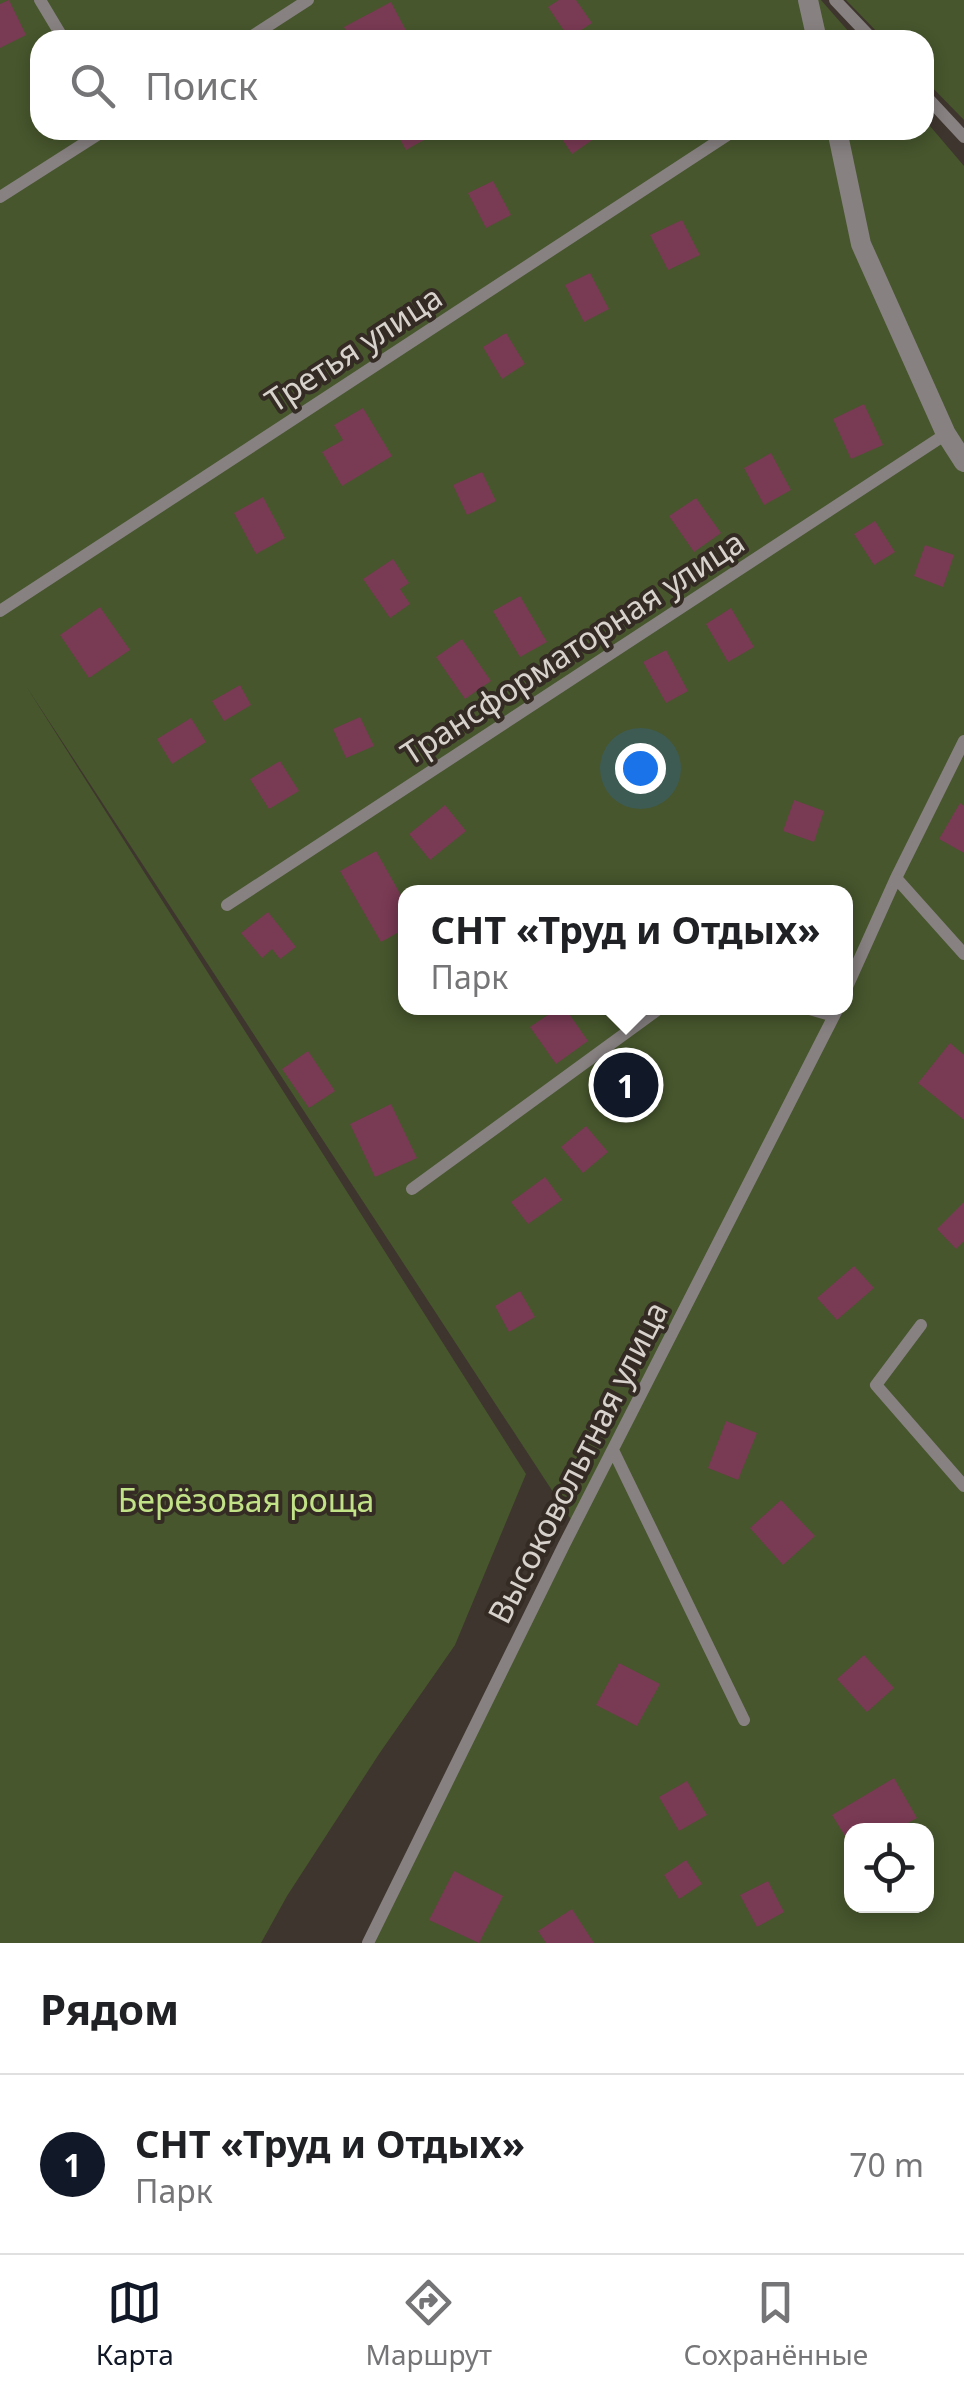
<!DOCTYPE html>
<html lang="ru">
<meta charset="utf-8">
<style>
:root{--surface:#fff;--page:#f6f6f6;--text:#202124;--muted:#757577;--line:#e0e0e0;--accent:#111827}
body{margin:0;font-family:"Noto Sans",sans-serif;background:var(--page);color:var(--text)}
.controls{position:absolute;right:30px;bottom:30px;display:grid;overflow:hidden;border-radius:20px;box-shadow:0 5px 15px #0003}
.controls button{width:90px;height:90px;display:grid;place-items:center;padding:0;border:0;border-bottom:2px solid var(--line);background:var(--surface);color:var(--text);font:50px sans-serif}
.you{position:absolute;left:640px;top:768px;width:35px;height:35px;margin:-25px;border:8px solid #fff;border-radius:50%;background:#1a73e8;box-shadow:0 0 0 15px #1a73e833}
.badge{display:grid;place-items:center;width:65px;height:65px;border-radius:50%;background:var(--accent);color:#fff;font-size:32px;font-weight:700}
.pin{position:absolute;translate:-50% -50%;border:5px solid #fff;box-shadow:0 2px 10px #0006}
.popup{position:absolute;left:398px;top:885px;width:455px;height:130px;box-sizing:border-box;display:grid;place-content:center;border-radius:20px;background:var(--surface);filter:drop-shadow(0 2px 8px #0005);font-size:32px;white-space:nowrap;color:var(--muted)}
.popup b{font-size:38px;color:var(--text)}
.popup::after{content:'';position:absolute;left:50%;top:100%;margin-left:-20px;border:20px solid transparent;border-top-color:var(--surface)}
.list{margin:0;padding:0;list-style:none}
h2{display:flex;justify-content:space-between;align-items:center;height:130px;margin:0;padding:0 40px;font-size:42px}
h2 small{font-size:32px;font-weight:400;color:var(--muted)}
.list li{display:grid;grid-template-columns:65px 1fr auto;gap:30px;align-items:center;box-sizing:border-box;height:180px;padding:0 40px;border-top:2px solid var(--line)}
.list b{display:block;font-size:38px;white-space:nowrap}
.list p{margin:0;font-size:32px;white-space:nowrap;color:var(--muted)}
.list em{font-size:32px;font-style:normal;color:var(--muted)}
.icon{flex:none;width:55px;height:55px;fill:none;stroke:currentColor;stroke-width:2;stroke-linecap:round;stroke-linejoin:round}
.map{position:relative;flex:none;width:964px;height:1943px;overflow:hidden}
.search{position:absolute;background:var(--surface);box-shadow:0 5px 15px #0003;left:30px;right:30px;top:30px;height:110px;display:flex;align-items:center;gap:25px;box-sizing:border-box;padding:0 35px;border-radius:30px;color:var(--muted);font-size:38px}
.sheet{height:310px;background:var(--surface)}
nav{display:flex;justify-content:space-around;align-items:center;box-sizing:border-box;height:140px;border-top:2px solid var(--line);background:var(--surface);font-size:28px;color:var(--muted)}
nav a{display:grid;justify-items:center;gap:5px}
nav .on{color:var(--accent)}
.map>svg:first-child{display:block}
.green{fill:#47562d;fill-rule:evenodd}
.building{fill:#793a53}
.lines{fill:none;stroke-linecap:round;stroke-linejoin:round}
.service{stroke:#878182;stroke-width:12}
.minor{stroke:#878182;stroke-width:20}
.labels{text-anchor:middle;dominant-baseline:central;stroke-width:8;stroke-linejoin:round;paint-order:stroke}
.street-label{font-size:32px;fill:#d8d2cd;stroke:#342b24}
.park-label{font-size:32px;fill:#c1e286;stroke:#342b24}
</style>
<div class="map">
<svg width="964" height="1943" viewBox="0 0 964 1943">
<rect width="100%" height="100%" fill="#3e352e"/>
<path class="green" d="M0 0H821L856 40H40V130H924V119L964 166V1943H362L574 1524 26 686 526 1474 455 1645 379 1754 287 1896 261 1943H0ZM406 892H846V1008H406ZM852 1830H926V1906H852Z
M846 0H964V120L924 79V40H885Z"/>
<path class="building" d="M9 0 26 35 0 48V4Z
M559 0H576L592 23 569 38 548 7Z
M391 2 411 40H351L344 27Z
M395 130H442L406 150Z
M556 130H593L598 136 572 154Z
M493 181 511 215 486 228 468 193Z
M682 220 700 255 668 270 650 235Z
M590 273 609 309 584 322 565 285Z
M506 333 525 364 502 379 483 347Z
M864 404 883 445 851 459 833 419Z
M363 408 392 456 342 486 322 452 343 440 334 425Z
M771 453 791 490 764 505 744 468Z
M482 472 496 501 467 515 453 485Z
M263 497 285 538 256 554 234 513Z
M696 498 721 533 694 552 669 516Z
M875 521 895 552 874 565 854 534Z
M925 545 954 555 943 587 914 576Z
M393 559 409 583 400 589 410 604 390 618 363 579Z
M520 596 547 642 520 657 493 611Z
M100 607 130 650 89 678 60 635Z
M731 608 754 647 728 662 706 624Z
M462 639 491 681 465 699 436 657Z
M666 650 688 691 666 703 643 662Z
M240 685 251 705 224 721 212 701Z
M360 717 374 746 346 758 333 729Z
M191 718 206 742 172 764 157 739Z
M280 761 299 791 269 809 250 779Z
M794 800 824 811 814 842 783 831Z
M960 803 964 806V853L939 839Z
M445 805 466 831 430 860 409 834Z
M376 851 406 904V928L381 942 340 871Z
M268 912 296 947 280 959 272 949 262 958 241 933Z
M558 1008H565L588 1041 556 1064 530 1027Z
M950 1043 964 1055V1120L918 1083Z
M308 1051 335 1091 309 1108 282 1069Z
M391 1104 417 1158 375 1177 350 1124Z
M586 1126 608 1152 583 1173 561 1147Z
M545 1177 562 1200 528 1224 511 1202Z
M964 1202V1241L956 1249 937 1229Z
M854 1266 874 1288 837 1320 817 1298Z
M520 1291 535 1317 509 1332 495 1306Z
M726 1421 757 1433 738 1480 708 1468Z
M781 1500 815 1536 783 1565 750 1528Z
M864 1655 894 1688 867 1712 837 1679Z
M619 1663 660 1684 637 1726 596 1705Z
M894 1778 917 1818 895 1830H852V1847L832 1815Z
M687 1781 707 1815 679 1831 659 1797Z
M686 1860 702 1884 679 1899 664 1875Z
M454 1871 503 1896 479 1943 429 1920Z
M768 1881 784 1912 757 1927 740 1895Z
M572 1909 594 1943H546L538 1931Z"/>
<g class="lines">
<path class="service" d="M40 0 64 40
M835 0 873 40
M246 40 308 0
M924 94 964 137
M0 197 105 130
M0 611 735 130
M896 878 964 954
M227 905 946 434
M846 989 896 878 964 741
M806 1008 834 1016
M412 1189 660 1008
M921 1325 876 1385 964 1486
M613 1450 744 1720
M368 1943 564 1545 838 1008"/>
<path class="minor" d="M808 0 817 40
M837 130 861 244 946 434 964 462"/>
</g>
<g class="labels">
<g class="street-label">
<text transform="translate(353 348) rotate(-33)">Третья улица</text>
<text transform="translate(572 647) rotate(-33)">Трансформаторная улица</text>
<text transform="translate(577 1462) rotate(-63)">Высоковольтная улица</text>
</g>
<g class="park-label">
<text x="246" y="1499">Берёзовая роща</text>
</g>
</g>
</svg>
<div class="controls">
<button><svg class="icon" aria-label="locate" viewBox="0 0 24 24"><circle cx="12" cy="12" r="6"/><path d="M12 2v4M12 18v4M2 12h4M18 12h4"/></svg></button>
</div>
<div class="you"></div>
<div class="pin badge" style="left:626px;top:1085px">1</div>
<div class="popup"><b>СНТ «Труд и Отдых»</b>Парк</div>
<div class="search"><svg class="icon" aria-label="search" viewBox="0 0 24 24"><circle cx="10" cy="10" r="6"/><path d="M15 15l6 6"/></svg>Поиск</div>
</div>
<section class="sheet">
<h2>Рядом<small></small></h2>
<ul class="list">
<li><span class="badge">1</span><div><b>СНТ «Труд и Отдых»</b><p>Парк</p></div><em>70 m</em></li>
</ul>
</section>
<nav>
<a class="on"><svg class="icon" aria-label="map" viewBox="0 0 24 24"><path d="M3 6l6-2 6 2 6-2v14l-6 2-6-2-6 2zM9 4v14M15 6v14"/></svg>Карта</a>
<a><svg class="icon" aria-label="directions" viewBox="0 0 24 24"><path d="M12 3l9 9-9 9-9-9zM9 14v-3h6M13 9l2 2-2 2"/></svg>Маршрут</a>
<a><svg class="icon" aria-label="saved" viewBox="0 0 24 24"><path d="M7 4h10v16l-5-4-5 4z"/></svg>Сохранённые</a>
</nav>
